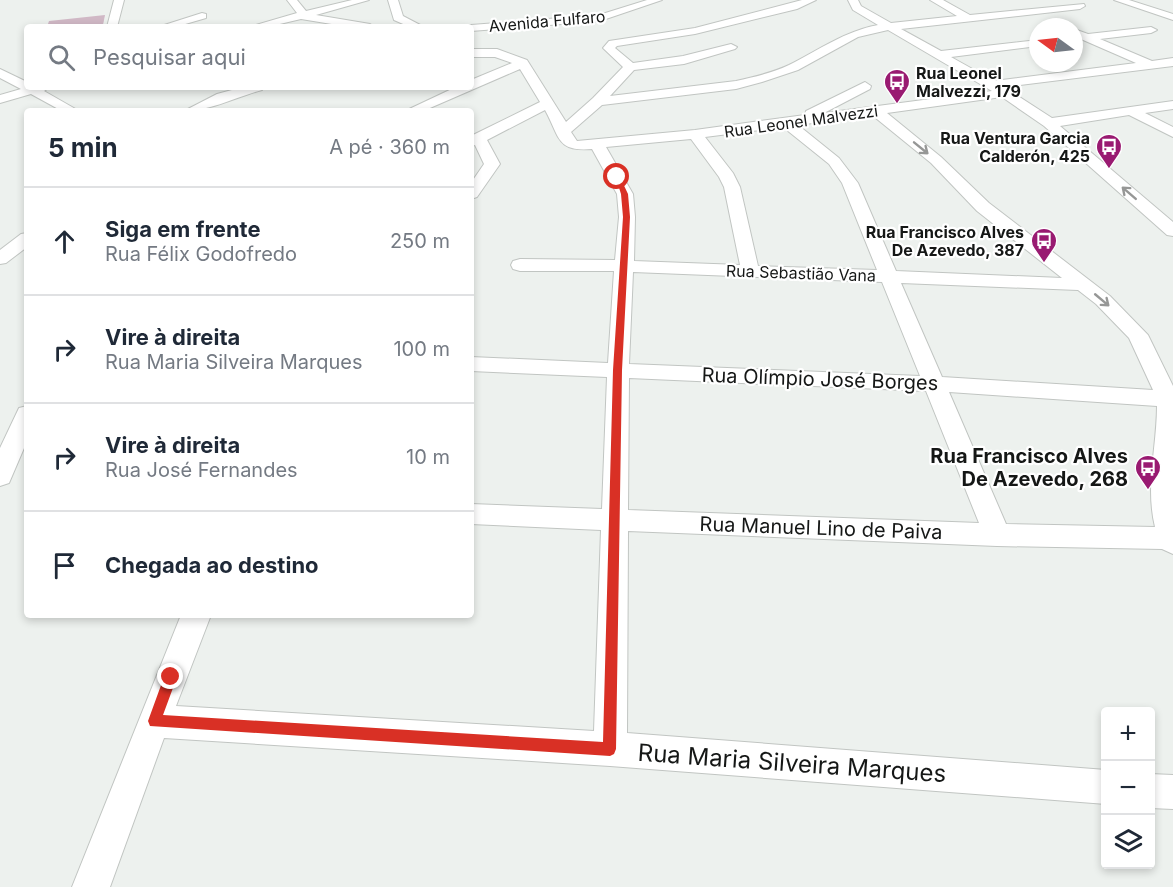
<!DOCTYPE html>
<html lang="pt">
<meta charset="utf-8">
<style>
:root{--surface:#fff;--page:#f6f6f7;--text:#1f2937;--muted:#747a83;--line:#e0e1e3}
body{margin:0;font-family:Inter,sans-serif;background:var(--page);color:var(--text)}
.controls{position:absolute;right:18px;bottom:18px;display:grid;overflow:hidden;border-radius:6px;box-shadow:0 3px 9px #0003}
.controls button{width:54px;height:54px;display:grid;place-items:center;padding:0;border:0;border-bottom:2px solid var(--line);background:var(--surface);color:var(--text);font:30px sans-serif}
.compass{position:absolute;left:1029px;top:18px;width:54px;height:54px;border-radius:50%;background:var(--surface);box-shadow:0 3px 9px #0003;rotate:285deg}
.stop{position:absolute;width:18px;height:18px;margin:-14px;border:4px solid #d93025;border-radius:50%;background:#fff}
.stop.end{background:#d93025;border-color:#fff;box-shadow:0 2px 6px #0008}
.list{margin:0;padding:0;list-style:none}
h2{display:flex;justify-content:space-between;align-items:center;height:78px;margin:0;padding:0 24px;font-size:26px}
h2 small{font-size:20px;font-weight:400;color:var(--muted)}
.list li{display:grid;grid-template-columns:39px 1fr auto;gap:18px;align-items:center;box-sizing:border-box;height:108px;padding:0 24px;border-top:2px solid var(--line)}
.list b{display:block;font-size:22px;white-space:nowrap}
.list p{margin:0;font-size:20px;white-space:nowrap;color:var(--muted)}
.list em{font-size:20px;font-style:normal;color:var(--muted)}
.icon{flex:none;width:33px;height:33px;fill:none;stroke:currentColor;stroke-width:2;stroke-linecap:round;stroke-linejoin:round}
.map{position:relative;flex:none;width:1173px;height:887px;overflow:hidden}
.search{position:absolute;background:var(--surface);box-shadow:0 3px 9px #0003;left:24px;top:24px;width:450px;height:66px;display:flex;align-items:center;gap:15px;box-sizing:border-box;padding:0 21px;border-radius:6px;color:var(--muted);font-size:22px}
.panel{position:absolute;background:var(--surface);box-shadow:0 3px 9px #0003;left:24px;top:108px;width:450px;height:510px;border-radius:6px}
.map>svg:first-child{display:block}
.green{fill:#d0b8c5}
.lines{fill:none;stroke-linecap:round;stroke-linejoin:round}
.minor-casing{stroke:#c1c5c2;stroke-width:2}
.minor{fill:#fff;fill-rule:evenodd}
.oneway{stroke:#969796}
.route{fill:#d93025}
.labels{text-anchor:middle;dominant-baseline:central;stroke-width:4.5;stroke-linejoin:round;paint-order:stroke}
.far-street-label{font-size:16px;fill:#151716;stroke:#fff}
.far-poi-label{font-size:16px;font-weight:bold;fill:#151716;stroke:#fff;text-anchor:end}
.street-label{font-size:20px;fill:#151716;stroke:#fff}
.poi-label{font-size:20px;font-weight:bold;fill:#151716;stroke:#fff;text-anchor:end}
.near-street-label{font-size:24px;fill:#151716;stroke:#fff}
</style>
<div class="map">
<svg width="1173" height="887" viewBox="0 0 1173 887">
<rect width="100%" height="100%" fill="#edf1ee"/>
<path class="green" d="M105 15 103 25 47 27 49 21Z"/>
<g class="lines">
<defs>
<path id="minor" d="M114 0H124L117 27H107Z
M287 0H297L306 11 352 0H369L316 15 370 24 375 27H350L301 19 267 27H249L297 13Z
M388 0H398L403 16 424 27H410L394 20Z
M647 0H662L600 21 471 31V27H466L471 25 599 15Z
M802 0H816L797 9 695 34 617 46 615 48 633 63 683 56 731 44 737 47 735 49 684 64 634 70 610 96 736 81C754 77 772 73 789 65 819 50 845 31 878 25L853 10 848 0H858L861 6 891 23 957 16 930 0H943L970 15 1084 4 1085 6 1080 9 901 29 941 51 1038 40V46L951 57 994 81 1136 63 1074 36V29L1088 34 1151 27 1157 30 1151 33 1100 39 1152 61 1173 58V66L1004 87 1052 118 1173 101V109L1145 113 1173 127V137L1129 115 1060 126 1173 222V236L1167 235 1044 126 1002 97 887 113 941 157 989 203 1110 296 1148 335 1173 386V554L1162 549 997 546 628 531 627 733 1106 770V804L610 766 164 738 110 887H72L181 615H211L176 706 594 731 601 530 471 524V504L602 509 607 377 471 371V357L608 363 614 271H520L513 269 511 265 513 261 520 259 615 260 619 217 617 194 592 149C556 152 560 137 545 110L487 140 500 164 477 197 471 199V183L484 164 475 145 471 146V136L540 102 520 69 423 111H405L456 87H471V80L512 63 495 57H471V49H497L527 60 566 122 593 98 623 67 603 48 609 41 695 28ZM888 30 992 91 824 113 870 89 871 86 865 82 806 111 805 115 695 130 577 141 571 132 602 105 736 89 762 82 798 70 858 37ZM872 115 931 163 977 211 1062 278 896 271 858 183 839 158 798 125ZM783 127 829 164 842 183 877 270 758 266 740 187 733 173 705 137ZM691 139 719 177 724 187 740 265 634 261 635 217 633 194 606 147ZM633 272 882 282 920 376 629 364ZM901 283 1078 290 1096 304 1129 338 1153 390 942 377ZM629 378 926 391 979 523 628 510ZM949 392 1157 406C1157 447 1145 486 1155 527L1006 524Z
M1114 0H1129L1173 14V20Z
M202 13 206 14V18L175 27H158Z
M0 69 27 82V87H50L44 91 79 111H62L31 94 0 103V95L21 89 0 78Z
M243 87H263L262 90C236 97 210 111 184 111L217 94Z
M27 233V247L6 263 0 264V250L21 234Z
M27 406V441L9 483 0 486V448L19 408Z
M1150 774 1173 775V809L1150 808Z"/>
</defs>
<use href="#minor" class="minor-casing"/>
<use href="#minor" class="minor"/>
</g>
<defs><path id="oneway-shaft" d="M-6 0H5M1.5-3L5.5 0L1.5 3" fill="none" stroke-width="1.6" stroke-linecap="round" stroke-linejoin="round" transform="scale(1.5)"/></defs>
<g class="oneway">
<use href="#oneway-shaft" transform="translate(921 148) rotate(39)"/>
<use href="#oneway-shaft" transform="translate(1129 193) rotate(-139)"/>
<use href="#oneway-shaft" transform="translate(1102 300) rotate(40)"/>
</g>
<path class="route" d="M615 175H619L628 194 630 217 622 370 616 749 614 754 610 756 150 726 148 721 164 677 166 672 171 671 175 672 177 677 163 715 603 742 613 370 623 217 621 194Z"/>
<defs>
<symbol id="bus-pin" viewBox="-11 -11 22 30"><path d="M0 17L-7.5 6A9.5 9.5 0 1 1 7.5 6Z" fill="#991a71" stroke="#fff"/><path d="M-5-6H5V4H4V6H2V4H-2V6H-4V4H-5ZM-3.5-4V0h7V-4ZM-3.5 1.2v1.5H-2V1.2ZM2 1.2v1.5H3.5V1.2Z" fill="#fff"/></symbol>
</defs>
<g fill-rule="evenodd">
<use href="#bus-pin" x="882" y="67" width="30" height="40"/>
<use href="#bus-pin" x="1094" y="132" width="30" height="40"/>
<use href="#bus-pin" x="1029" y="226" width="30" height="40"/>
<use href="#bus-pin" x="1133" y="453" width="30" height="40"/>
</g>
<g class="labels">
<g class="far-street-label">
<text transform="translate(547 21) rotate(-5)">Avenida Fulfaro</text>
<text transform="translate(801 121) rotate(-8)">Rua Leonel Malvezzi</text>
<text transform="translate(801 273) rotate(2)">Rua Sebastião Vana</text>
</g>
<g class="far-poi-label">
<text x="916" y="73" text-anchor="start">Rua Leonel<tspan x="916" dy="18">Malvezzi, 179</tspan></text>
<text x="1090" y="138">Rua Ventura Garcia<tspan x="1090" dy="18">Calderón, 425</tspan></text>
<text x="1024" y="232">Rua Francisco Alves<tspan x="1024" dy="18">De Azevedo, 387</tspan></text>
</g>
<g class="street-label">
<text transform="translate(820 379) rotate(2)">Rua Olímpio José Borges</text>
<text transform="translate(821 528) rotate(2)">Rua Manuel Lino de Paiva</text>
</g>
<g class="poi-label">
<text x="1128" y="456">Rua Francisco Alves<tspan x="1128" dy="23">De Azevedo, 268</tspan></text>
</g>
<g class="near-street-label">
<text transform="translate(792 763) rotate(4)">Rua Maria Silveira Marques</text>
</g>
</g>
</svg>
<div class="controls">
<button>+</button>
<button>−</button>
<button><svg class="icon" aria-label="layers" viewBox="0 0 24 24"><path d="M12 4l9 5-9 5-9-5zM3 14l9 5 9-5"/></svg></button>
</div>
<svg class="compass" viewBox="-18 -18 36 36"><path d="M0-13l5 13h-10z" fill="#e53935"/><path d="M0 13l5-13h-10z" fill="#747a83"/></svg>
<div class="stop" style="left:617px;top:177px"></div>
<div class="stop end" style="left:171px;top:677px"></div>
<div class="search"><svg class="icon" aria-label="search" viewBox="0 0 24 24"><circle cx="10" cy="10" r="6"/><path d="M15 15l6 6"/></svg>Pesquisar aqui</div>
<section class="panel">
<h2>5 min<small>A pé · 360 m</small></h2>
<ul class="list">
<li><svg class="icon" aria-label="ahead" viewBox="0 0 24 24"><path d="M12 20V5M6 11l6-6 6 6"/></svg><div><b>Siga em frente</b><p>Rua Félix Godofredo</p></div><em>250 m</em></li>
<li><svg class="icon" aria-label="right" viewBox="0 0 24 24"><path d="M7 20v-9h11M14 6l5 5-5 5"/></svg><div><b>Vire à direita</b><p>Rua Maria Silveira Marques</p></div><em>100 m</em></li>
<li><svg class="icon" aria-label="right" viewBox="0 0 24 24"><path d="M7 20v-9h11M14 6l5 5-5 5"/></svg><div><b>Vire à direita</b><p>Rua José Fernandes</p></div><em>10 m</em></li>
<li><svg class="icon" aria-label="arrive" viewBox="0 0 24 24"><path d="M6 21V4h12l-3 4 3 4H6"/></svg><div><b>Chegada ao destino</b></div></li>
</ul>
</section>
</div>
